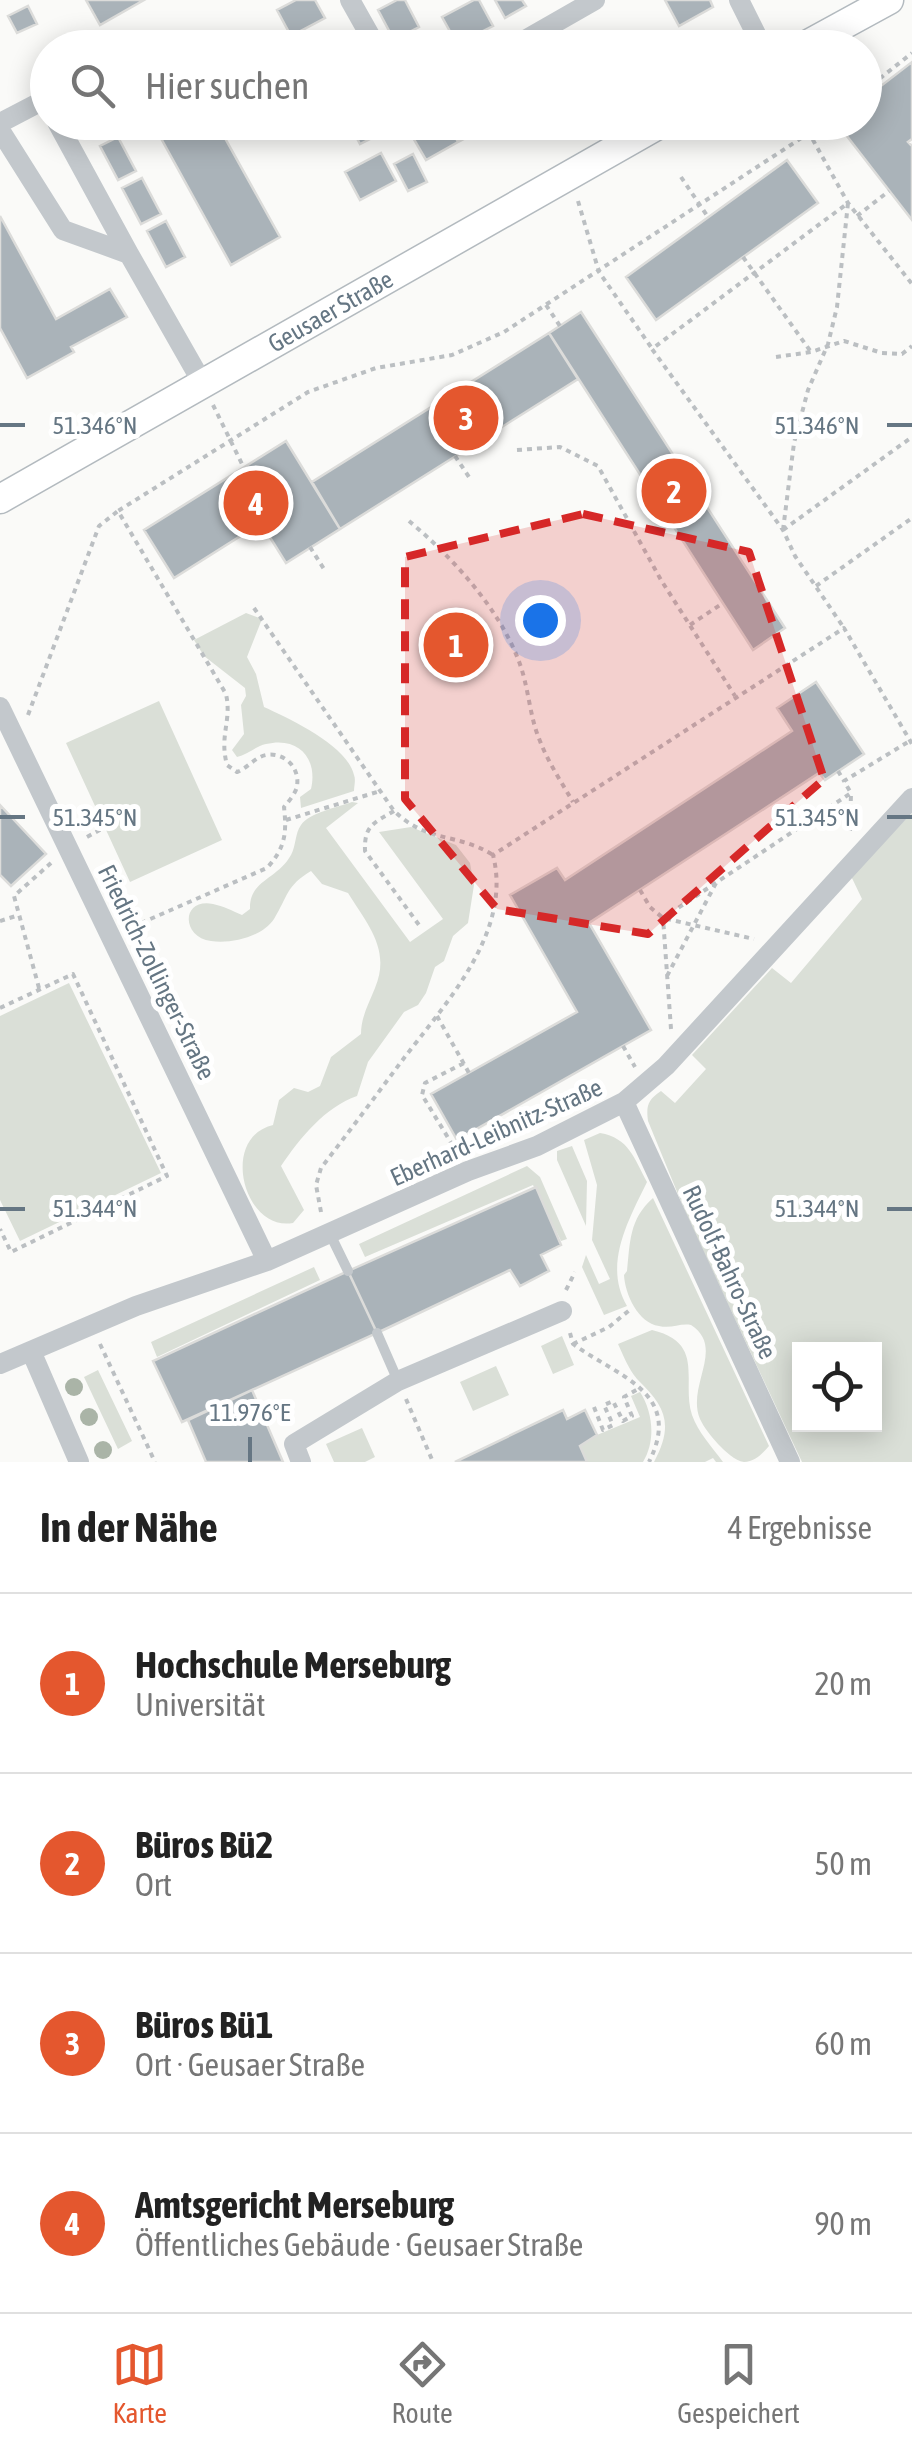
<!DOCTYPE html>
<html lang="de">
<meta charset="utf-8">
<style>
:root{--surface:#fff;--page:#f6f6f6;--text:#222;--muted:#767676;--line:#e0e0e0;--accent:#e4572e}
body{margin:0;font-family:"Asap Condensed",sans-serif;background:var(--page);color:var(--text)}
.controls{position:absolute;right:30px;bottom:30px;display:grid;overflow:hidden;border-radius:0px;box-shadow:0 5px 25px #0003}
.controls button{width:90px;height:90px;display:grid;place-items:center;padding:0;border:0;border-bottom:2px solid var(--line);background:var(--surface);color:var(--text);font:50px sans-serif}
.you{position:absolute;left:540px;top:620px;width:35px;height:35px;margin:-25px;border:8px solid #fff;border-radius:50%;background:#1a73e8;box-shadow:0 0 0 15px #1a73e833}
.badge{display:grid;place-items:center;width:65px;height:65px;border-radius:50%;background:var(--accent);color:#fff;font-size:32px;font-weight:700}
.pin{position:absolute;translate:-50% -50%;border:5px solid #fff;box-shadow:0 2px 10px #0006}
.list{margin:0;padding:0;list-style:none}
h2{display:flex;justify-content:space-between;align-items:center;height:130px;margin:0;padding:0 40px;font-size:42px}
h2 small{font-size:32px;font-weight:400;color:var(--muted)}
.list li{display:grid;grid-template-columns:65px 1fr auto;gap:30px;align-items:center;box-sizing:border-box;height:180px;padding:0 40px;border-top:2px solid var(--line)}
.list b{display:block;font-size:38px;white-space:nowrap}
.list p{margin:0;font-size:32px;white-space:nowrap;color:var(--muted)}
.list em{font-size:32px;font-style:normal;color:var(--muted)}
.icon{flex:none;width:55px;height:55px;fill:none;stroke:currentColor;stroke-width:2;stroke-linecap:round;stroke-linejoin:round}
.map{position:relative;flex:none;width:912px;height:1462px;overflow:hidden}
.search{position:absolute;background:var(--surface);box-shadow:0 5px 25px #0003;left:30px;right:30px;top:30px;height:110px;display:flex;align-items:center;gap:25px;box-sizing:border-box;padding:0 35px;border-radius:55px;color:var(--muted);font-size:38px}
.sheet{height:850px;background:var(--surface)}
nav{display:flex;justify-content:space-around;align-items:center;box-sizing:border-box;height:140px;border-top:2px solid var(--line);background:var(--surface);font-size:28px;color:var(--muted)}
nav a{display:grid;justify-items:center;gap:5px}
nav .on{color:var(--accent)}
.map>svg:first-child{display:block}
.green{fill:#dadfd7;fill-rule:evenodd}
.building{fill:#aab3b9;stroke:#dcdcda;stroke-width:2.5}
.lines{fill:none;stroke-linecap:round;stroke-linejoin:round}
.secondary-casing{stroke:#b3babf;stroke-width:31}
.path{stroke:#bbbfc2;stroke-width:4;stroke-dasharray:5 5;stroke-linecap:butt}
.lane{stroke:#c3c8cc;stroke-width:10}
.street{stroke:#c3c8cc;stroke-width:20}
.secondary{stroke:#fff;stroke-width:28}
.tree{fill:#aab4a7}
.marked{fill:#d62828;fill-opacity:0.2;stroke:#d62828;stroke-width:8;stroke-dasharray:20 12;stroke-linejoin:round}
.ticks{fill:none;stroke:#657683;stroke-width:4}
.labels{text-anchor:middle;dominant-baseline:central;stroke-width:10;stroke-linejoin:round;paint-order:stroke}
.street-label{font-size:25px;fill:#657683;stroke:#fff}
.ticks-label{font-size:25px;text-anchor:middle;fill:#657683;stroke:#fff;stroke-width:10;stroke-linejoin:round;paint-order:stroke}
</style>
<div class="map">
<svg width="912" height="1462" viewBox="0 0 912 1462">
<rect width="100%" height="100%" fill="#fafaf8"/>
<path class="green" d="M246 613 262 619 247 657 256 674 264 707C290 719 347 745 354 775 356 780 354 786 354 791L301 808 300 797 311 789C318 759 299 736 266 744 256 746 247 755 237 757L232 750 244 734 241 705 246 696 245 688 204 656 194 640Z
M159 701 222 840 130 882 66 743Z
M352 802 358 803 326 828 410 942 443 919 379 832 411 827 456 845 470 863 474 885 468 923 453 936 444 961 435 967 426 993 418 1005 404 1012 368 1062 357 1096C325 1107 300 1138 281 1166L304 1210 293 1223C244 1232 219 1138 273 1125L279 1100 294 1088 308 1092 320 1086 331 1057 361 1034C361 1017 369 1003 375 988 391 950 368 925 348 893L322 884 311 871C286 886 288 896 274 919 262 937 231 944 211 941 181 937 181 898 213 904 223 906 233 911 242 915L250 909C249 880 277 880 291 855 296 846 295 833 301 825 309 813 338 807 352 802Z
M912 813V1462H802L689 1221 648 1121C646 1105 648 1100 661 1091L675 1103 706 1069 692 1055 772 968 791 983 862 899 851 876ZM800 1350H874V1424H800Z
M69 983 161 1173 20 1241 0 1200V1016Z
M600 1133C629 1138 634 1158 647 1182 628 1221 603 1265 627 1306L604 1315 582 1267 586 1255 599 1284 610 1279 592 1240 597 1185 584 1140Z
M572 1146 587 1181 586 1226 557 1160V1151Z
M527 1166 540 1177 567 1239 561 1241 533 1185 365 1257 359 1244Z
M653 1198 769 1446C763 1453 755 1462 744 1462 735 1461 725 1451 718 1444 712 1437 704 1428 700 1419 686 1386 726 1348 691 1325 680 1323 671 1329 659 1326 638 1323 625 1294 624 1275L627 1271C630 1243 629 1219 653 1198Z
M314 1267 320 1280 157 1357 151 1342Z
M652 1330C706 1343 681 1381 692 1415 698 1432 712 1447 723 1462H716L713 1458 705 1462H654C674 1424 666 1407 637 1379 629 1370 623 1355 618 1344Z
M562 1336 574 1365 553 1374 541 1346Z
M496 1366 509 1395 473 1411 460 1382Z
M98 1370 132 1441 118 1449 84 1377Z
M640 1392C653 1412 656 1441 643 1462H587L580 1446 597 1435 640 1417 631 1396Z
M362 1428 375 1457 365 1462H334L326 1444Z"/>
<path class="building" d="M86 0H144L100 25Z
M296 0H315L325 18 291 36 277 10Z
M397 0H405L419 27 394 40 378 10Z
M474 0H479L493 26 457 44 442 17Z
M495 0H522L526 6 505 18Z
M665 0H710L713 7 679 26Z
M28 6 37 24 17 33 8 16Z
M588 32 597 48H560Z
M912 62V139L908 142 912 146V220L836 122H864V99Z
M87 122H109L111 126 94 136Z
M152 122H216L280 237 231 265Z
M359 122H372L378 135 360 144 351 127Z
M437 122H448L458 142 426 160 412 136Z
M448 122H472L477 132 458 142Z
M472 122H508L509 124 480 138Z
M118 137 136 171 118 180 100 146Z
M381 153 396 181 360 200 345 172Z
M413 154 427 182 408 191 394 164Z
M787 160 818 203 656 320 626 277Z
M142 178 161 214 141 224 122 188Z
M0 216 56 319 110 289 127 317 71 347 74 352 27 378 0 328Z
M166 221 185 257 166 267 147 231Z
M581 312 785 628 753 650 549 333Z
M549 333 578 379 340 529 312 482Z
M286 441 340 529 286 563 261 523 174 578 144 530Z
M816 682 864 754 825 780 819 773 589 923 651 1030 457 1140 431 1094 577 1012 510 895 557 868 565 880 792 731 777 708Z
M0 805 46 854 11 886 0 875Z
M536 1187 561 1245 541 1255 549 1271 520 1286 510 1270 377 1333 348 1271Z
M348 1271 377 1333 182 1422 153 1361Z
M252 1390 283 1462H206L188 1420Z
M563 1410 567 1419 585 1410 597 1435 580 1446 587 1462H455Z"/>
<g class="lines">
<defs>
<g id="secondary">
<path d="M801 48 889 0"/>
<path id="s1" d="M0 499 663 122"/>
</g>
</defs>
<use href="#secondary" class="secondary-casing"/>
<path class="path" d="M864 91 912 53
M803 122 848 203 912 284
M681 177 708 217
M578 201 599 272 651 347
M857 216 889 191
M743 257 811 352
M546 305 560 326
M776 357 811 352 844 341 882 353 902 354 912 346
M213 405 244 468
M517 450 560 447 598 466 661 580 735 696
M455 456 471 480
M409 521C451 556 498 607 518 659 529 686 529 716 540 741 548 762 562 783 573 802
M783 530 794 443 808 390 828 344 837 307 848 203 652 349 783 530 795 556 844 628
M783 530 912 437
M310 547 324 569
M816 586 912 518
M254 608 394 811C429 844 456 832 493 855
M690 625 723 603
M28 715 99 526 118 511
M838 771 844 781
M394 811C374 823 364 825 365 851L419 925
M286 820 377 792
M850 831 851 793
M87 837 105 827
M640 890 650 907 663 918 754 939
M0 921 19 915
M132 927 267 868C285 848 287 834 284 807 289 801 296 793 297 786 300 767 284 752 266 755 255 757 248 768 237 772L227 765C219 735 232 721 226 694L118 511 308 392 376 368 452 355 504 332 826 122
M667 976 716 883
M39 988 14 896 51 863
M0 1008 73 974 167 1176 11 1252 0 1229
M437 1016 469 1073
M671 1029 663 918 851 793 844 781 908 742
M623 1046 635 1067
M458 1154 422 1095 425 1083 464 1063
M321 1212 316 1185 321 1168C348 1133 375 1097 401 1062 444 1005 513 933 493 855L844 628 912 744
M566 1290 575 1272
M570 1333 573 1344C618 1377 684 1392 649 1462
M100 1344 155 1462
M573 1344 609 1327 632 1308
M406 1399 433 1462
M594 1407 603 1430 613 1425 604 1405 613 1401 623 1421 632 1416 624 1397 640 1388"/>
<path class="lane" d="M330 1234 348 1271
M377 1333 398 1381"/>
<path class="street" d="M350 0 377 48
M739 0 763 48
M511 48 595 0
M57 122 129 254
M0 123 44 100 48 106
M0 130 63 230 129 254 203 384
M0 707 267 1261
M624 1102 790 1462
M31 1351 79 1462
M0 1364 136 1306 267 1261 468 1171 537 1146 624 1102 666 1066 912 798
M301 1462 294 1444 398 1381 562 1311"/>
<use href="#secondary" class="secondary"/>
</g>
<g class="tree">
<circle cx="74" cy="1387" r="9"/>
<circle cx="89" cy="1417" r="9"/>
<circle cx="103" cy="1450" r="9"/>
</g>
<path class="marked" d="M583 514 749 552 824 779 648 934 497 909 405 799V557Z"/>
<path class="ticks" d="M0 425H25M887 425H912M0 817H25M887 817H912M0 1209H25M887 1209H912M250 1437V1462"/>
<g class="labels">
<g class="street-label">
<text stroke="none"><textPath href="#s1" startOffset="380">Geusaer Straße</textPath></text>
<text transform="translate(157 972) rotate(64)">Friedrich-Zollinger-Straße</text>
<text transform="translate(496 1132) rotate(-24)">Eberhard-Leibnitz-Straße</text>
<text transform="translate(730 1272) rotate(65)">Rudolf-Bahro-Straße</text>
</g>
</g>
<g class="ticks-label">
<text x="95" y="434">51.346°N</text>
<text x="817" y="434">51.346°N</text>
<text x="95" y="826">51.345°N</text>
<text x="817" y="826">51.345°N</text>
<text x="95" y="1217">51.344°N</text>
<text x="817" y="1217">51.344°N</text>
<text x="250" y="1421">11.976°E</text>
</g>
</svg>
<div class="controls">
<button><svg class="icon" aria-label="locate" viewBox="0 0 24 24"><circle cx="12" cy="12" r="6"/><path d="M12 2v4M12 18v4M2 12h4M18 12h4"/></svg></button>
</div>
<div class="you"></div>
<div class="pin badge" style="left:456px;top:645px">1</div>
<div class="pin badge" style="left:674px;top:491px">2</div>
<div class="pin badge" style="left:466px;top:418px">3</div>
<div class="pin badge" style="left:256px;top:503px">4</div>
<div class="search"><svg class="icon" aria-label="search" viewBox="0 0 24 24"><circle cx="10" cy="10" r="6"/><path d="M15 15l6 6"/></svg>Hier suchen</div>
</div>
<section class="sheet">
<h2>In der Nähe<small>4 Ergebnisse</small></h2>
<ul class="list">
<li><span class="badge">1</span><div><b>Hochschule Merseburg</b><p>Universität</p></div><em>20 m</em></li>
<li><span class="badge">2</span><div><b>Büros Bü2</b><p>Ort</p></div><em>50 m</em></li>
<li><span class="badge">3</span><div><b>Büros Bü1</b><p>Ort · Geusaer Straße</p></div><em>60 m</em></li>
<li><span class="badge">4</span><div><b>Amtsgericht Merseburg</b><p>Öffentliches Gebäude · Geusaer Straße</p></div><em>90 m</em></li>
</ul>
</section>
<nav>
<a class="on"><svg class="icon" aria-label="map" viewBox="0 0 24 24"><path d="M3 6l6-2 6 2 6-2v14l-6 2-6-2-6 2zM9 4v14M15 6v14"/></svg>Karte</a>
<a><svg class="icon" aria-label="directions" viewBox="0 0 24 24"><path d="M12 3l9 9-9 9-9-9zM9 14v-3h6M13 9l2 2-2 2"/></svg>Route</a>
<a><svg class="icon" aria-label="saved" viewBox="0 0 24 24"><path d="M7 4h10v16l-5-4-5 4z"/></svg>Gespeichert</a>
</nav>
